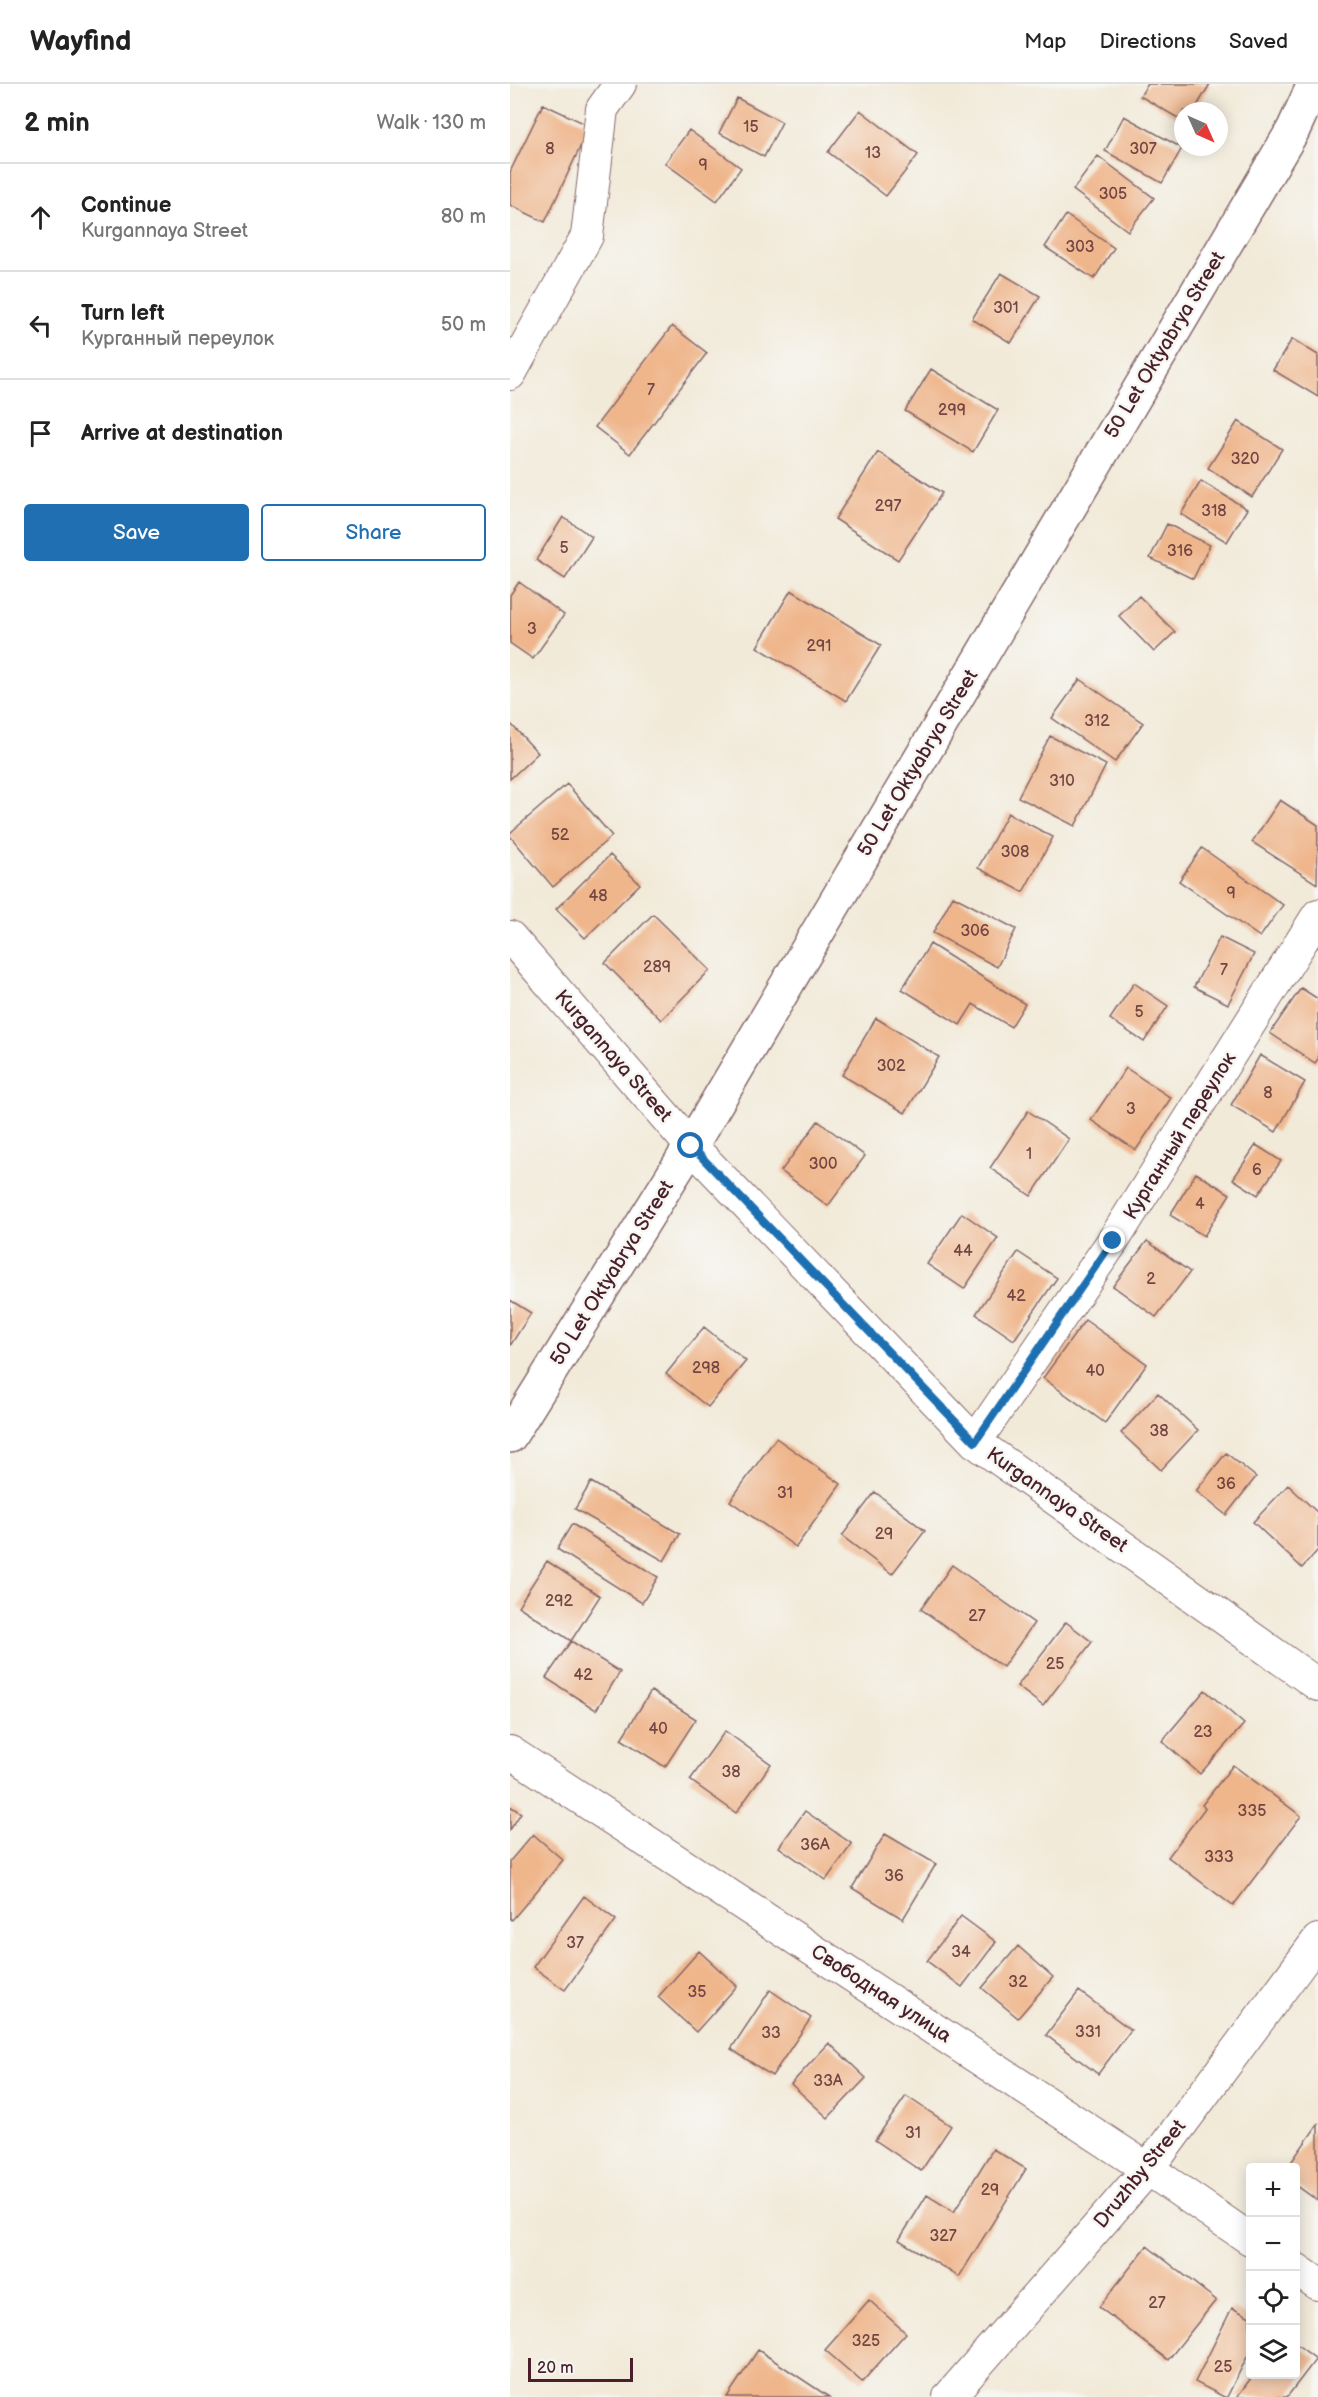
<!DOCTYPE html>
<meta charset="utf-8">
<style>
:root{--surface:#fff;--page:#f2f2f2;--text:#222;--muted:#767676;--line:#e0e0e0;--accent:#1f6fb2}
body{margin:0;font-family:"Balsamiq Sans",sans-serif;background:var(--page);color:var(--text)}
.controls{position:absolute;right:18px;bottom:18px;display:grid;overflow:hidden;border-radius:6px;box-shadow:0 3px 15px #0003}
.controls button{width:54px;height:54px;display:grid;place-items:center;padding:0;border:0;border-bottom:2px solid var(--line);background:var(--surface);color:var(--text);font:30px sans-serif}
.compass{position:absolute;left:664px;top:18px;width:54px;height:54px;border-radius:50%;background:var(--surface);box-shadow:0 3px 15px #0003;rotate:135deg}
.scale{position:absolute;left:18px;bottom:15px;width:105px;box-sizing:border-box;padding-left:6px;border:3px solid #4a1f2b;border-top:0;font-size:16px;line-height:21px;white-space:nowrap;color:#4a1f2b;-webkit-text-stroke:4px #f6f6f2;paint-order:stroke}
.stop{position:absolute;width:18px;height:18px;margin:-14px;border:4px solid #1f6fb2;border-radius:50%;background:#fff}
.stop.end{background:#1f6fb2;border-color:#fff;box-shadow:0 2px 6px #0008}
.list{margin:0;padding:0;list-style:none}
h2{display:flex;justify-content:space-between;align-items:center;height:78px;margin:0;padding:0 24px;font-size:26px}
h2 small{font-size:20px;font-weight:400;color:var(--muted)}
.list li{display:grid;grid-template-columns:39px 1fr auto;gap:18px;align-items:center;box-sizing:border-box;height:108px;padding:0 24px;border-top:2px solid var(--line)}
.list b{display:block;font-size:22px;white-space:nowrap}
.list p{margin:0;font-size:20px;white-space:nowrap;color:var(--muted)}
.list em{font-size:20px;font-style:normal;color:var(--muted)}
.actions{display:flex;gap:12px;padding:18px 24px}
.actions a{flex:1;padding:14px 0;border:2px solid var(--accent);border-radius:6px;text-align:center;font-size:21px;color:var(--accent)}
.actions .main{background:var(--accent);color:#fff}
.icon{flex:none;width:33px;height:33px;fill:none;stroke:currentColor;stroke-width:2;stroke-linecap:round;stroke-linejoin:round}
.map{position:relative;flex:none;width:808px;height:2313px;overflow:hidden}
header{display:flex;align-items:center;gap:36px;box-sizing:border-box;height:84px;padding:0 30px;background:var(--surface);border-bottom:2px solid var(--line)}
header strong{font-size:28px}
nav{display:flex;gap:33px;margin-inline-start:auto;font-size:21px}
main{display:flex}
aside{flex:1;background:var(--surface)}
.map>svg:first-child{display:block}
.building{fill:#efb68c}
.lines{fill:none;stroke-linecap:round;stroke-linejoin:round}
.street-casing{stroke:#856668;stroke-width:34}
.secondary-casing{stroke:#856668;stroke-width:36}
.street{stroke:#fff;stroke-width:32}
.secondary{stroke:#fff;stroke-width:33}
.route{stroke:#1f6fb2;stroke-width:8}
.labels{text-anchor:middle;dominant-baseline:central;stroke-width:5;stroke-linejoin:round;paint-order:stroke}
.number-label{font-size:16px;fill:#734543}
.street-label{font-size:20px;fill:#4a1f2b;stroke:#f6f6f2}
</style>
<header>
<strong>Wayfind</strong>
<nav><a>Map</a><a>Directions</a><a>Saved</a></nav>
</header>
<main>
<aside>
<h2>2 min<small>Walk · 130 m</small></h2>
<ul class="list">
<li><svg class="icon" aria-label="ahead" viewBox="0 0 24 24"><path d="M12 20V5M6 11l6-6 6 6"/></svg><div><b>Continue</b><p>Kurgannaya Street</p></div><em>80 m</em></li>
<li><svg class="icon" aria-label="left" viewBox="0 0 24 24"><path d="M17 20v-9H6M10 6l-5 5 5 5"/></svg><div><b>Turn left</b><p>Курганный переулок</p></div><em>50 m</em></li>
<li><svg class="icon" aria-label="arrive" viewBox="0 0 24 24"><path d="M6 21V4h12l-3 4 3 4H6"/></svg><div><b>Arrive at destination</b></div></li>
</ul>
<div class="actions"><a class="main">Save</a><a>Share</a></div>
</aside>
<div class="map">
<svg width="808" height="2313" viewBox="0 0 808 2313">
<rect width="100%" height="100%" fill="#f6f6f2"/>
<filter id="ink" filterUnits="userSpaceOnUse"><feTurbulence type="fractalNoise" baseFrequency=".0167" numOctaves="2"/><feDisplacementMap in="SourceGraphic" scale="12" xChannelSelector="R" yChannelSelector="G"/><feConvolveMatrix kernelMatrix="1 2 1 2 8 2 1 2 1" color-interpolation-filters="sRGB"/></filter>
<filter id="wash" filterUnits="userSpaceOnUse"><feTurbulence type="fractalNoise" baseFrequency=".008" numOctaves="4" result="noise"/><feDisplacementMap in="SourceGraphic" scale="24" xChannelSelector="R" yChannelSelector="G"/><feGaussianBlur stdDeviation="1.35" result="paint"/><feColorMatrix in="noise" values="0 0 0 0 0 0 0 0 0 0 0 0 0 0 0 0 0 1.4 0 .05"/><feComposite in="paint" operator="in"/></filter>
<g filter="url(#wash)">
<rect width="100%" height="100%" fill="#f2ead9"/>
<g id="blocks">
<path class="building" d="M638 0H700L684 27H673V37L630 12Z
M227 14 272 38 254 73 209 49Z
M33 20 80 42 35 138 0 121V88Z
M350 26 408 71 376 112 318 68Z
M614 32 672 64 652 99 595 67Z
M179 46 231 84 207 117 155 79Z
M588 72 644 114 618 147 563 106Z
M556 131 604 164 584 195 535 163Z
M491 189 530 212 501 259 462 235Z
M162 242 197 269 120 370 85 343Z
M782 255 808 271V313L763 286Z
M421 285 488 326 463 368 395 327Z
M728 337 772 365 742 413 698 384Z
M368 368 432 409 388 476 325 435Z
M691 397 737 425 717 458 671 430Z
M53 433 82 453 55 495 26 476Z
M657 440 700 461 683 495 640 474Z
M9 498 54 531 23 575 0 559V511Z
M281 506 371 561 336 617 247 563Z
M629 512 665 548 644 568 609 532Z
M570 595 633 639 605 678 542 634Z
M0 639 28 669 0 695Z
M540 652 596 681 565 742 508 713Z
M57 700 102 752 43 803 0 752V749Z
M770 716 808 741 807 800 742 758Z
M498 729 543 753 513 808 468 784Z
M692 764 773 821 750 853 669 797Z
M100 771 130 800 75 854 46 825Z
M443 812 506 845 487 883 423 849Z
M143 830 200 886 151 936 95 879Z
M710 853 744 870 718 920 684 903Z
M420 860 515 920 501 943 463 920 450 941 392 905Z
M624 899 658 922 634 958 600 935Z
M791 904 808 915V975L805 979 760 949Z
M366 934 429 973 395 1029 332 991Z
M750 971 795 998 766 1048 721 1021Z
M616 984 661 1014 626 1066 581 1036Z
M518 1027 559 1055 521 1112 480 1084Z
M308 1037 355 1072 318 1122 271 1087Z
M746 1061 771 1077 748 1111 723 1095Z
M686 1089 720 1110 694 1152 660 1131Z
M452 1129 488 1154 454 1205 417 1180Z
M637 1157 680 1188 646 1233 603 1202Z
M508 1168 547 1194 504 1256 466 1230Z
M0 1216 21 1229 0 1262Z
M575 1236 637 1280 595 1339 533 1294Z
M194 1243 236 1277 198 1323 156 1290Z
M648 1309 688 1346 651 1386 611 1349Z
M266 1354 331 1400 286 1463 220 1417Z
M716 1369 746 1393 716 1431 686 1407Z
M81 1398 170 1450 154 1477 65 1425Z
M778 1401 808 1429V1466L792 1484 743 1438Z
M365 1408 415 1447 382 1490 332 1452Z
M62 1440 148 1493 132 1519 47 1465Z
M37 1477 90 1512 61 1557 8 1522Z
M442 1481 524 1539 493 1583 411 1525Z
M556 1538 582 1558 533 1622 507 1602Z
M61 1557 110 1588 86 1626 36 1594Z
M695 1606 734 1640 690 1690 652 1657Z
M141 1607 186 1635 155 1683 111 1655Z
M215 1647 261 1680 226 1729 180 1696Z
M723 1681 791 1732 723 1822 658 1773 695 1724 692 1721Z
M0 1722 11 1729 0 1746Z
M295 1727 342 1760 316 1796 269 1763Z
M23 1750 53 1776 2 1836 0 1834V1777Z
M375 1750 426 1780 393 1835 342 1804Z
M74 1812 106 1836 55 1906 23 1883Z
M451 1832 486 1858 452 1903 417 1877Z
M508 1862 543 1893 508 1934 472 1904Z
M189 1867 227 1902 186 1948 148 1913Z
M260 1906 301 1934 262 1992 221 1965Z
M569 1907 621 1946 588 1990 536 1951Z
M319 1959 356 1994 318 2034 281 2000Z
M396 2012 441 2042 411 2087 365 2056Z
M808 2040V2117L786 2101V2084H777Z
M483 2065 516 2085 449 2193 389 2156 417 2111 444 2128Z
M637 2162 706 2216 658 2276 589 2223Z
M359 2216 396 2249 352 2298 315 2266Z
M722 2224 740 2233V2267L717 2313H714L685 2298Z
M786 2260 806 2275 777 2313H727L744 2290H786Z
M248 2266 319 2313H217Z"/>
</g>
</g>
<g filter="url(#ink)">
<use href="#blocks" fill-opacity="0" stroke="#856668" stroke-width="1.5"/>
<g class="lines">
<defs>
<path id="street" d="M0 290 77 152 92 25 110 0
M0 853 181 1062 465 1358 808 1601
M465 1358 603 1157 808 831
M0 1668 638 2085 740 2155
M786 2185 808 2200
M439 2313 638 2085 808 1856"/>
<path id="secondary" d="M0 1352 181 1062 783 46 804 0"/>
</defs>
<use href="#street" class="street-casing"/>
<use href="#secondary" class="secondary-casing"/>
<use href="#street" class="street"/>
<use href="#secondary" class="secondary"/>
</g>
</g>
<g class="lines" filter="url(#ink)">
<path class="route" d="M181 1062 465 1358 603 1157"/>
</g>
<g class="labels">
<g class="number-label">
<text x="241" y="43">15</text>
<text x="40" y="65">8</text>
<text x="633" y="65">307</text>
<text x="363" y="69">13</text>
<text x="193" y="81">9</text>
<text x="603" y="110">305</text>
<text x="570" y="163">303</text>
<text x="496" y="224">301</text>
<text x="141" y="306">7</text>
<text x="442" y="326">299</text>
<text x="735" y="375">320</text>
<text x="378" y="422">297</text>
<text x="704" y="427">318</text>
<text x="54" y="464">5</text>
<text x="670" y="467">316</text>
<text x="22" y="545">3</text>
<text x="309" y="562">291</text>
<text x="587" y="637">312</text>
<text x="552" y="697">310</text>
<text x="50" y="751">52</text>
<text x="505" y="768">308</text>
<text x="721" y="809">9</text>
<text x="88" y="812">48</text>
<text x="465" y="847">306</text>
<text x="147" y="883">289</text>
<text x="714" y="886">7</text>
<text x="629" y="928">5</text>
<text x="381" y="982">302</text>
<text x="758" y="1009">8</text>
<text x="621" y="1025">3</text>
<text x="519" y="1070">1</text>
<text x="313" y="1080">300</text>
<text x="747" y="1086">6</text>
<text x="690" y="1120">4</text>
<text x="453" y="1167">44</text>
<text x="641" y="1195">2</text>
<text x="506" y="1212">42</text>
<text x="196" y="1284">298</text>
<text x="585" y="1287">40</text>
<text x="649" y="1347">38</text>
<text x="716" y="1400">36</text>
<text x="275" y="1409">31</text>
<text x="374" y="1450">29</text>
<text x="49" y="1517">292</text>
<text x="467" y="1532">27</text>
<text x="545" y="1580">25</text>
<text x="73" y="1591">42</text>
<text x="148" y="1645">40</text>
<text x="693" y="1648">23</text>
<text x="221" y="1688">38</text>
<text x="742" y="1727">335</text>
<text x="305" y="1761">36А</text>
<text x="709" y="1773">333</text>
<text x="384" y="1792">36</text>
<text x="65" y="1859">37</text>
<text x="451" y="1868">34</text>
<text x="508" y="1898">32</text>
<text x="187" y="1908">35</text>
<text x="578" y="1948">331</text>
<text x="261" y="1949">33</text>
<text x="318" y="1997">33А</text>
<text x="403" y="2049">31</text>
<text x="480" y="2106">29</text>
<text x="433" y="2152">327</text>
<text x="647" y="2219">27</text>
<text x="356" y="2257">325</text>
<text x="713" y="2283">25</text>
</g>
<g class="street-label">
<text transform="translate(655 261) rotate(-59)">50 Let Oktyabrya Street</text>
<text transform="translate(408 679) rotate(-59)">50 Let Oktyabrya Street</text>
<text transform="translate(103 972) rotate(49)">Kurgannaya Street</text>
<text transform="translate(670 1052) rotate(-58)">Курганный переулок</text>
<text transform="translate(102 1189) rotate(-58)">50 Let Oktyabrya Street</text>
<text transform="translate(547 1416) rotate(35)">Kurgannaya Street</text>
<text transform="translate(371 1910) rotate(33)">Свободная улица</text>
<text transform="translate(630 2090) rotate(-51)">Druzhby Street</text>
</g>
</g>
</svg>
<div class="controls">
<button>+</button>
<button>−</button>
<button><svg class="icon" aria-label="locate" viewBox="0 0 24 24"><circle cx="12" cy="12" r="6"/><path d="M12 2v4M12 18v4M2 12h4M18 12h4"/></svg></button>
<button><svg class="icon" aria-label="layers" viewBox="0 0 24 24"><path d="M12 4l9 5-9 5-9-5zM3 14l9 5 9-5"/></svg></button>
</div>
<svg class="compass" viewBox="-18 -18 36 36"><path d="M0-13l5 13h-10z" fill="#e53935"/><path d="M0 13l5-13h-10z" fill="#767676"/></svg>
<div class="scale">20 m</div>
<div class="stop" style="left:181px;top:1062px"></div>
<div class="stop end" style="left:603px;top:1157px"></div>
</div>
</main>
